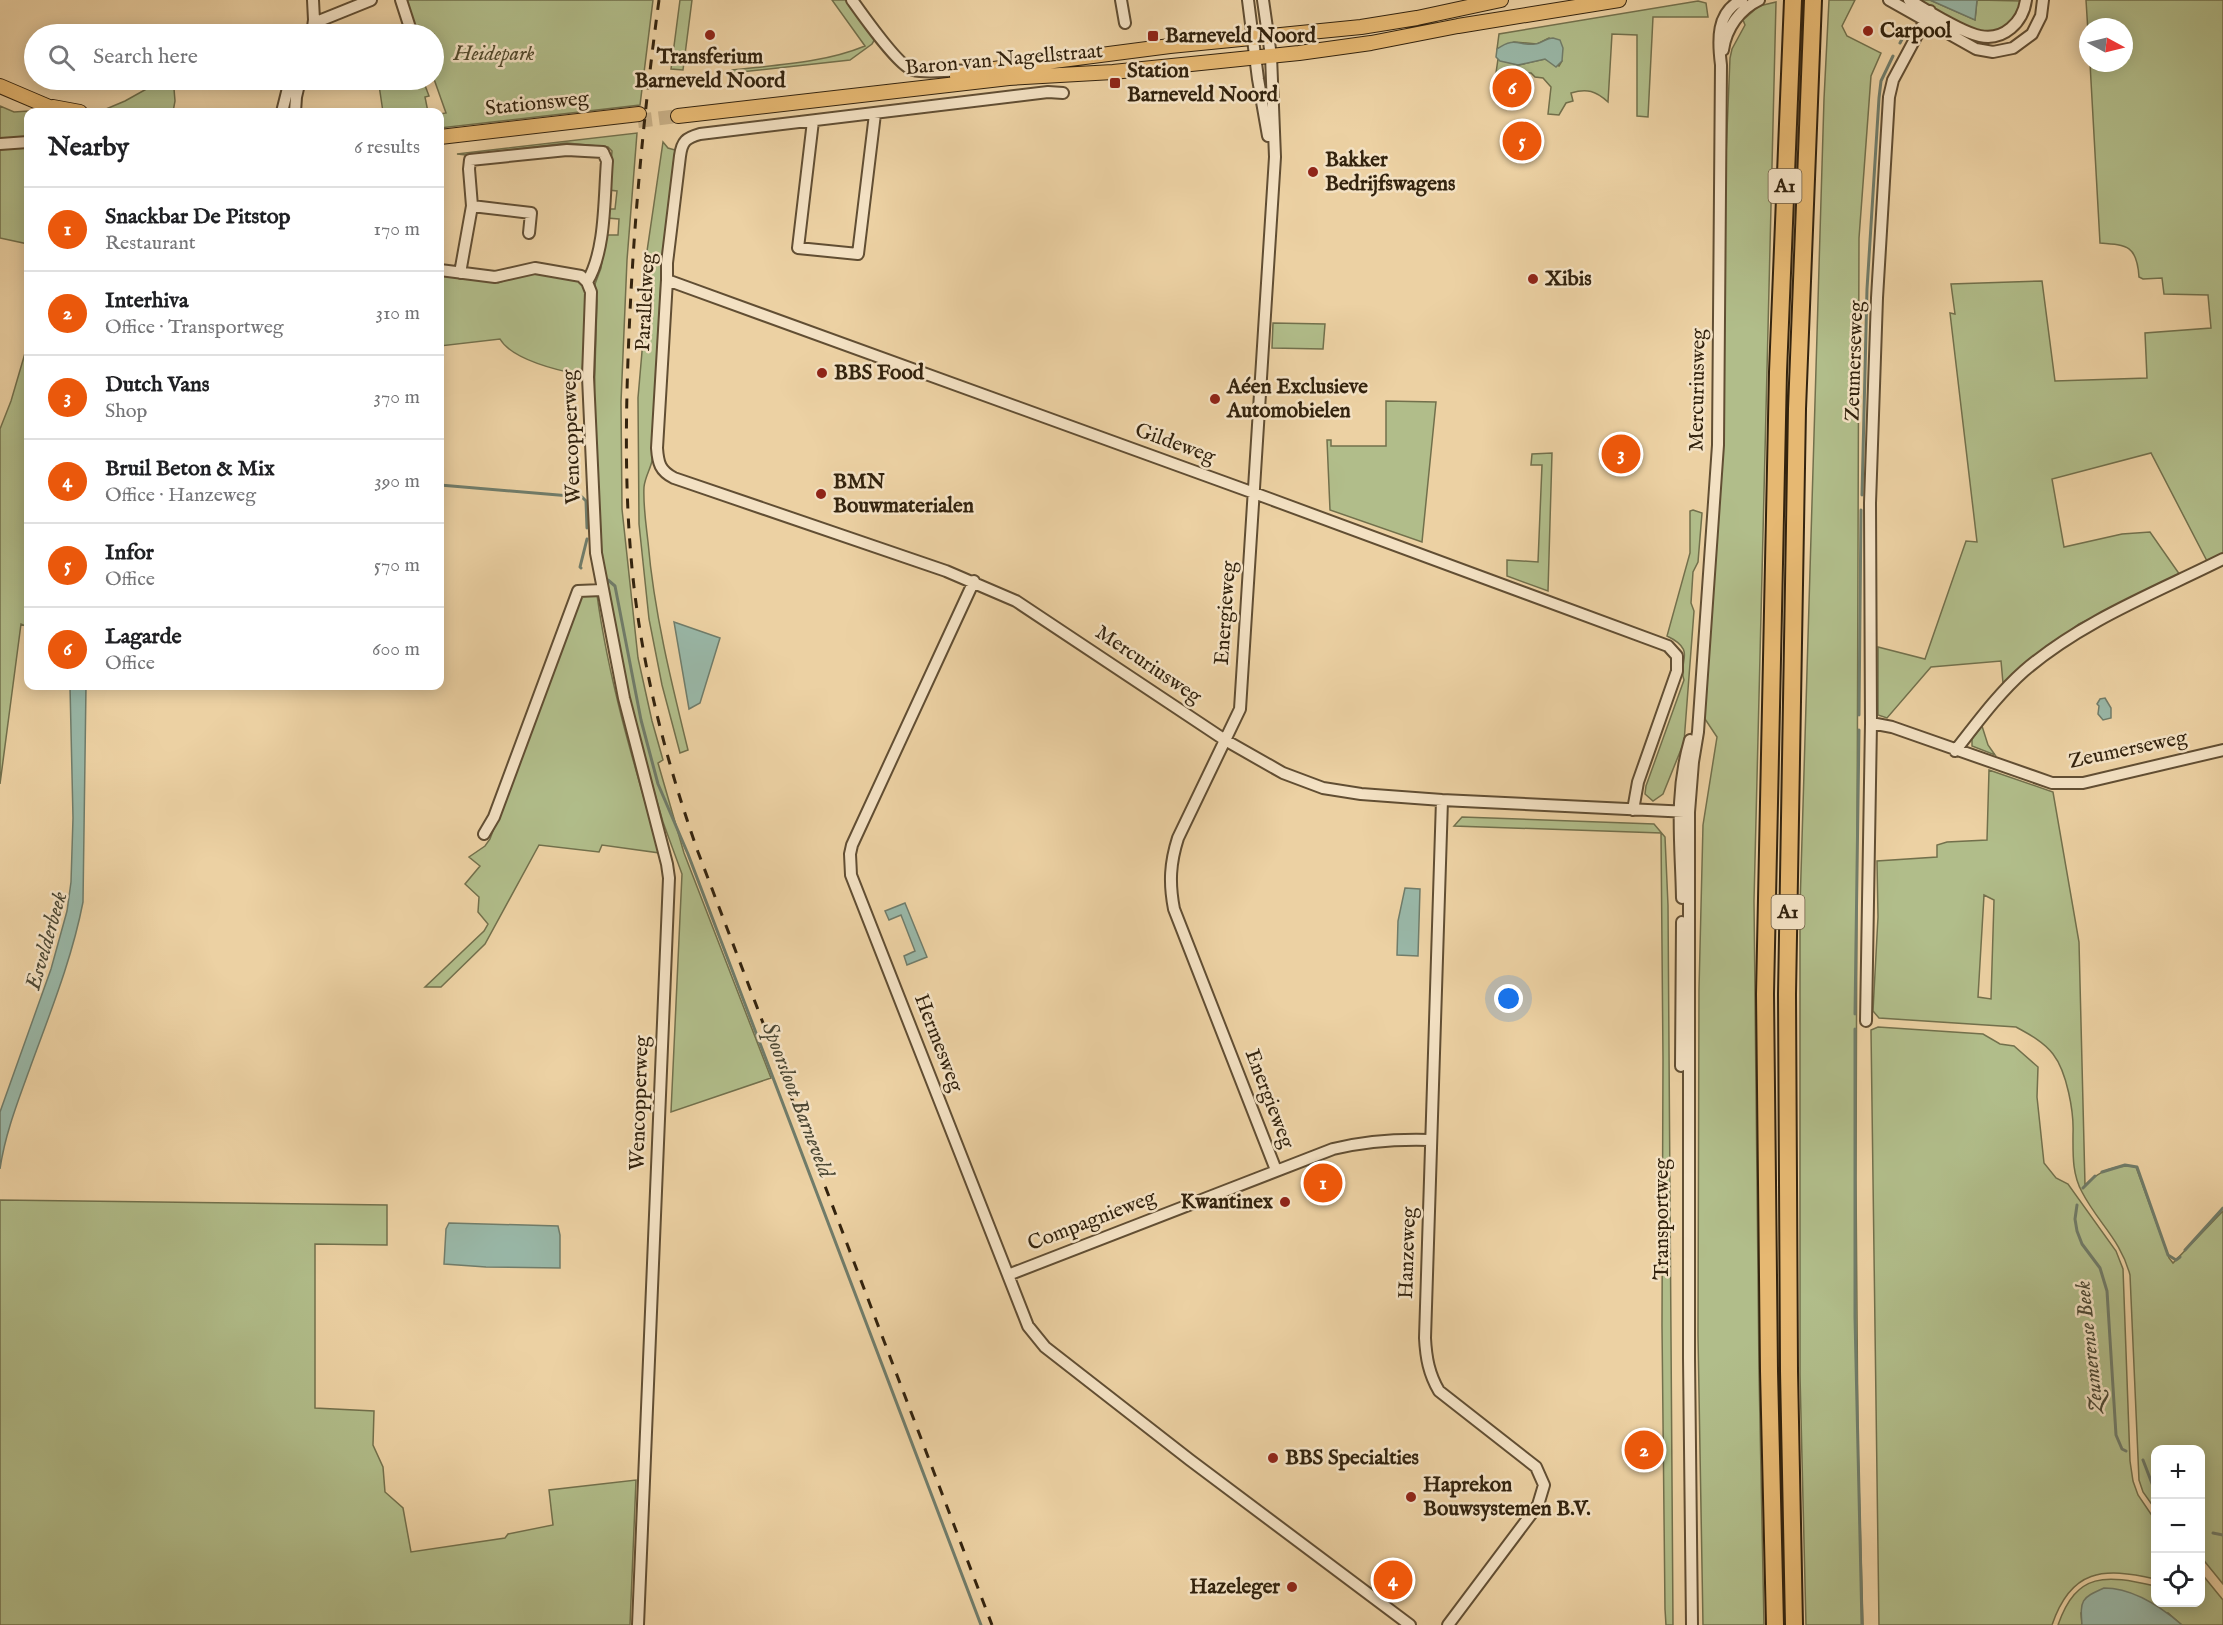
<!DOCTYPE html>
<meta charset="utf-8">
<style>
:root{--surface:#fff;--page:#f2f2f2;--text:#202124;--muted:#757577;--line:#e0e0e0;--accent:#ea580c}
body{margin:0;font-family:"IM FELL English",serif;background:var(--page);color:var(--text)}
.controls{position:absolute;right:18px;bottom:18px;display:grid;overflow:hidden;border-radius:12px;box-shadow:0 3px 15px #0003}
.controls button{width:54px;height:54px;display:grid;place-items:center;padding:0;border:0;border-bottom:2px solid var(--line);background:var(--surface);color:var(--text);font:30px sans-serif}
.compass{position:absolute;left:2079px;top:18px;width:54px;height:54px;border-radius:50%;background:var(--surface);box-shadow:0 3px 15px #0003;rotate:97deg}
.you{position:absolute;left:1509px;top:999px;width:21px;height:21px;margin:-15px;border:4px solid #fff;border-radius:50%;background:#1a73e8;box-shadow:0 0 0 9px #1a73e833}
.badge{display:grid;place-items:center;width:39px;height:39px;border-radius:50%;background:var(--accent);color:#fff;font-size:20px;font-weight:700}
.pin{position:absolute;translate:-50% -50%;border:3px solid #fff;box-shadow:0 2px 6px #0006}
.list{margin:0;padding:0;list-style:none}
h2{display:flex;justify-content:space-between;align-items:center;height:78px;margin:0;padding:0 24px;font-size:26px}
h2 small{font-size:20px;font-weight:400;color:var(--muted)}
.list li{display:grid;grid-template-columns:39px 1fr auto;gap:18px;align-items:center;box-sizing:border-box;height:84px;padding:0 24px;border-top:2px solid var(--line)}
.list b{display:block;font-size:22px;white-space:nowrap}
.list p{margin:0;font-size:20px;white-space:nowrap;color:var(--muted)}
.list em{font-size:20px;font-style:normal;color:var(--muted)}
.icon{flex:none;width:33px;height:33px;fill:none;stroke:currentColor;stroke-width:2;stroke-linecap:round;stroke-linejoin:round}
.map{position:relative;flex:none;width:2223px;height:1625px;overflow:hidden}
.search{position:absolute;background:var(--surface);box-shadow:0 3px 15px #0003;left:24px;top:24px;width:420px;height:66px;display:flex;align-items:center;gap:15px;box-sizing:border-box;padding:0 21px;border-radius:33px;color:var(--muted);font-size:22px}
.panel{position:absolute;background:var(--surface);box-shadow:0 3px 15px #0003;left:24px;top:108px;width:420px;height:582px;border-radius:12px}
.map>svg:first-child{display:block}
.green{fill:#b1bd8a;stroke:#72704c;stroke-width:1.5;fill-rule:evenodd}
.water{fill:#99b7a7;stroke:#707c6a;stroke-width:1.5}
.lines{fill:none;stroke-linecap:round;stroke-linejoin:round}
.stream{stroke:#707c6a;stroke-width:3}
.major-tunnel{stroke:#c7ae85;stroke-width:14;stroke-dasharray:14 7;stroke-linecap:butt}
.minor-casing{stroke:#614e33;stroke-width:14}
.major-casing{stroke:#33230e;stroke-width:16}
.highway-casing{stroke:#33230e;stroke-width:20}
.minor{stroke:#f3e1c3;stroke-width:10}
.major{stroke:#e6b872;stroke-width:14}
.highway{stroke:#e6b872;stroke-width:16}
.rail{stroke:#33230e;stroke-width:3;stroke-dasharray:10 10;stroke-linecap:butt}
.poi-dot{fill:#8f2418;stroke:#f3e1c3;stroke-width:2}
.labels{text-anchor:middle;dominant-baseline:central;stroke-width:5;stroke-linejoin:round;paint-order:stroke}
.shield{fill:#f3e1c3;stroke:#6d5c44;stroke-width:1.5}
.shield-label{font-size:20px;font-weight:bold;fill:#33230e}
.poi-label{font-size:21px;font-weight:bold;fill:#33230e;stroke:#f3e1c3;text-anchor:start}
.park-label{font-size:21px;font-style:italic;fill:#524a2d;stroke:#f3e1c3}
.street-label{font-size:21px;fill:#33230e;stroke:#f3e1c3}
.water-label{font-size:22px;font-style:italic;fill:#4c4834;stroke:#f3e1c3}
</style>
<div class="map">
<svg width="2223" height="1625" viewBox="0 0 2223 1625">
<rect width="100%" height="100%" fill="#ecd1a3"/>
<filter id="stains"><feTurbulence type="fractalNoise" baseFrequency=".00333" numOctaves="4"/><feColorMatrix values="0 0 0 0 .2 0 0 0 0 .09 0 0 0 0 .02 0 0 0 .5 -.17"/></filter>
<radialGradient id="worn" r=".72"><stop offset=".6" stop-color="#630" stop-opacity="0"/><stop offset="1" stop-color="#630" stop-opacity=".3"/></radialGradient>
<path class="green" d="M406 0H653L640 105 440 128V114L446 113 434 79V34H418Z
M680 0H692L683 70 671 69Z
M832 0H846L875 39 872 44 850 60 732 73V70C776 65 824 63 865 46Z
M1829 0H1855L1842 26 1847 36 1881 53 1871 76 1859 238 1856 1180 1858 1447 1863 1625H1806L1800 1375V907L1824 99Z
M1918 0H1930L1975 20 1977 0 2023 1C2019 8 2015 21 2008 26 1979 45 1943 14 1918 0Z
M2086 0H2223V553L2207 561 2151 453 2052 479 2064 547 2122 534 2150 532 2180 575 2079 624 2003 683 2001 661 1931 667 1887 718 1878 715V647L1925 659 1966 541 1977 542 1950 313 1955 314 1951 284 2042 281 2055 381 2147 378 2145 333 2211 328 2208 295 2164 294 2162 278 2143 279 2139 277C2137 246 2128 245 2100 243L2090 63H2124V27H2088V32Z
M1698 1 1706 3 1708 17H1653L1648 117 1637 116V35L1612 34 1608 102C1596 91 1587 88 1571 93L1573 101 1566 103 1559 115 1548 114 1551 87 1543 78 1535 77 1531 73H1496L1498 59 1519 65 1545 59 1559 66 1562 61 1549 38 1537 44 1514 42 1497 49 1499 34Z
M1776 2 1754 901 1759 1372 1764 1625H1703L1698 1335 1699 989 1703 825 1717 737 1703 716 1730 58 1732 49 1745 25 1743 20 1759 6Z
M394 80H423L429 96 425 97 428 112H383L379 85Z
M169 85 174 89 175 101 173 112H122L106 109 125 101 150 87Z
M0 106 14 112 29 111 30 112H28V244L0 238Z
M637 133 627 260 621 402 622 509 638 658 652 721 663 760 658 763 684 853 771 1078 671 1112 682 874 663 822 634 722 602 562 594 402 597 301 595 284 601 268 606 235H618L619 219 607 218 608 209H615L617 191 609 190 612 151 608 147 567 143 466 155 457 154Z
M663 142 668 148 675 150 662 261 652 461C650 470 645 477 644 487 643 505 646 524 648 542 654 612 671 681 688 750L680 753 662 685 649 619 639 524 638 398 643 340 642 323 645 277 648 274 646 258Z
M528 272 572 278 583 283 587 295 582 375C560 371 512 360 500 339L440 346V274L498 283Z
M1273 323 1325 324 1323 349 1272 348Z
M28 343V627L21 624 0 784V429L11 401Z
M1386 401 1436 402 1422 542 1330 510 1327 440H1331V446H1386Z
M1552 453 1548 591 1507 576V560L1538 562 1542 465H1531L1532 454Z
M1693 510 1702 513 1698 562 1693 572 1691 603 1694 611 1684 742 1663 794 1653 801 1645 794 1646 786 1684 680C1677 661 1698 651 1667 636L1690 553V511Z
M582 594 597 595C609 683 635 768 660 853L602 845 599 852 539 845 485 944 441 987H425L484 931 488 924 478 912 479 897 465 884 480 866 469 857 485 846 490 839Z
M1982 726 1988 745 1995 755 1972 746V739Z
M1989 770 2053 792 2079 942 2085 1185C2098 1172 2116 1163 2136 1167L2169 1258 2173 1263 2223 1211V1584L2201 1557 2200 1450H2156L2155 1509 2143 1492 2139 1480 2130 1275C2121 1240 2098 1223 2082 1192 2072 1174 2073 1154 2073 1134 2074 1112 2067 1072 2053 1054 2044 1042 2029 1034 2016 1027L1879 1018 1873 1011 1878 917 1877 861 1937 857V845L1947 842 1987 840ZM1984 895 1994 900 1991 999 1978 997Z
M1462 817 1654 824 1665 837 1668 905 1673 1625H1666L1665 1609 1662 1326 1663 1059 1661 833 1454 826Z
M1878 1027 1983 1034 2000 1044 2014 1046 2038 1067 2037 1097 2044 1163 2056 1178 2068 1184 2116 1251 2123 1269 2130 1461 2133 1481 2138 1495 2155 1520V1579C2103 1567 2071 1569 2052 1625H1879L1871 1030Z
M0 1200 387 1205V1245L315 1244V1408L374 1411 373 1445 383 1467 385 1492 403 1508 411 1552 505 1538 508 1534 553 1525 549 1490 636 1480 630 1625H0Z
M2201 1573 2223 1600V1625H2182L2168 1613H2081L2082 1625H2058C2077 1571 2106 1575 2155 1586L2156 1602H2200Z"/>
<path class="water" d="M1930 0H1977L1975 20Z
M1553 38 1560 40 1563 48 1562 61 1556 67 1545 59 1518 65 1500 61 1496 57 1497 49C1515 36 1519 46 1535 44 1541 44 1546 38 1553 38Z
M674 622 720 638 700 703 689 709Z
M70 686H86L83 902C72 959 50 1013 30 1068 18 1101 5 1134 0 1169V1112L51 969 67 911 71 882 73 818Z
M2105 698 2111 708V718L2103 720 2098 714 2099 706 2097 704 2100 699Z
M1405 888 1420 889 1418 956 1397 955 1398 921Z
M905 903 927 957 907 965 904 956 915 951 901 915 889 920 885 911Z
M449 1223 558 1226 560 1235V1268L486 1267 444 1264 446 1229Z
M2104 1588C2133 1588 2160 1606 2182 1625H2082C2080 1600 2081 1598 2104 1588Z"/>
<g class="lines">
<path class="stream" d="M1900 43 1907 30
M440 485 582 497 586 501 587 528
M1862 495 1867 289 1879 98 1881 81 1893 56
M581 568 580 567 587 539
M608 580 615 586 641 720 658 784 688 854 981 1625
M1859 715 1861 510
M1855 1014 1859 730
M1855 1029V1317L1862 1625
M2102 1172 2125 1165 2137 1167 2168 1255 2176 1260 2180 1257
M2083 1188 2095 1176
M2077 1205 2075 1219 2077 1231 2082 1244 2100 1268 2107 1291 2116 1435 2122 1449 2126 1451
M2185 1250 2223 1208
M2143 1460 2156 1494
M2200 1530 2203 1531
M2213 1533 2223 1535"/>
<path class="major-tunnel" d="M638 121 678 116"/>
<defs>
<path id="minor" d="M401 0 412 34
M852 0C862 14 899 67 913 70 928 74 952 69 969 71
M1121 0 1125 23
M1248 0 1258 79 1268 136
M1263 0 1271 56 1275 157 1240 709 1178 838C1170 863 1169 883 1174 909L1276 1170
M1889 0 1976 49 1993 52 2013 48 2032 34 2041 16 2043 0
M1909 0C1927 10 1960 32 1980 36 2004 41 2023 22 2026 0
M314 23 371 0
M312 34 314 20 313 0
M1723 50C1726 28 1740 9 1759 0
M1063 93 1048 92 700 134C686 138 682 141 680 156L667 263V280L657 448C658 463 660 471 674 478L946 571 1016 601 1225 740 1283 773 1323 788 1361 794 1442 800 1689 812
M282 112 290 80
M295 112 296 97 300 80
M813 121 798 248 858 254 875 114
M0 144 28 142
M529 233 531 213 472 206 469 169 470 160 567 150 603 152 607 161C604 197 606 251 587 282
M440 270 495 277 535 268 581 276 587 282 591 292 588 377 596 553 624 698 667 864 669 878 638 1625
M460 273 472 206
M667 280 1254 493 1668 646 1677 656V671L1638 782 1633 810
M974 581 852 845 850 854 851 875 1028 1326 1045 1347 1190 1460 1410 1625
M1871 723 1892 727 2052 783H2083L2223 750
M1955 751C1977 723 1998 694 2024 671 2082 621 2155 593 2223 559
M1442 800 1425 1338C1426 1358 1429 1374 1439 1391L1536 1467 1544 1485 1538 1505 1448 1625
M484 834 494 817 578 591 602 590
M1682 898C1681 842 1674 796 1690 740
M1866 1021 1871 723 1870 503 1877 298 1889 97 1893 80 1930 11
M1681 1066 1682 922
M1008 1275 1333 1149C1366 1141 1397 1139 1430 1140
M1692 1625 1689 1358V812L1693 762 1698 732 1718 445 1721 65C1718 41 1716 12 1742 0"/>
<path id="major" d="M957 76 978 71 1170 46 1361 27 1417 18 1501 0
M0 86 61 112
M53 107 80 112
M678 116 1009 78 1113 72 1299 53 1371 43 1458 26 1619 0
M440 137 639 114"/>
<path id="highway" d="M1775 1625 1769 1371 1765 994 1778 372 1793 0
M1794 1625 1789 1371 1787 994 1797 409 1813 0"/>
</defs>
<use href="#minor" class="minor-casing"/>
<use href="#major" class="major-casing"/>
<use href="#highway" class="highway-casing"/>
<use href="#minor" class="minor"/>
<use href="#major" class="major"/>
<use href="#highway" class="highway"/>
<path class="rail" d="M659 0C645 103 635 207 630 312 625 416 623 521 639 624 651 702 672 778 698 852L992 1625"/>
</g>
<g class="poi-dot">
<circle cx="1868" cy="31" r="6"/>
<circle cx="710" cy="35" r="6"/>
<rect x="1147" y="30" width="12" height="12" rx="3"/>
<rect x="1109" y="77" width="12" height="12" rx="3"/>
<circle cx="1313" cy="172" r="6"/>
<circle cx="1533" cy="279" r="6"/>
<circle cx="822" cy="373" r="6"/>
<circle cx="1215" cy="399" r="6"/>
<circle cx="821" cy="494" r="6"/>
<circle cx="1285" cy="1202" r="6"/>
<circle cx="1273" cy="1458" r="6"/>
<circle cx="1411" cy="1497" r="6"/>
<circle cx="1292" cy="1587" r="6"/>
</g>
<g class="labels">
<g class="shield">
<rect x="1768.5" y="169" width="33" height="34" rx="4.5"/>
<rect x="1771.5" y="895" width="33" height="34" rx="4.5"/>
</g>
<g class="shield-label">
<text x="1785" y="186">A1</text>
<text x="1788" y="912">A1</text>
</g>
<g class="poi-label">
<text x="1880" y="31">Carpool</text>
<text x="1165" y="36">Barneveld Noord</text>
<text x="710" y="57" text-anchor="middle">Transferium<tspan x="710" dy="24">Barneveld Noord</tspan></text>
<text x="1127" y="71">Station<tspan x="1127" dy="24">Barneveld Noord</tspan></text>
<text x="1325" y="160">Bakker<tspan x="1325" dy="24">Bedrijfswagens</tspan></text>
<text x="1545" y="279">Xibis</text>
<text x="834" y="373">BBS Food</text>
<text x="1227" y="387">Aéen Exclusieve<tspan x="1227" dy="24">Automobielen</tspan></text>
<text x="833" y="482">BMN<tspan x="833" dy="24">Bouwmaterialen</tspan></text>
<text x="1273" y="1202" text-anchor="end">Kwantinex</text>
<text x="1285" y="1458">BBS Specialties</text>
<text x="1423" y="1485">Haprekon<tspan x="1423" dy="24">Bouwsystemen B.V.</tspan></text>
<text x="1280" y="1587" text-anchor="end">Hazeleger</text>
</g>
<g class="park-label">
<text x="494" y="54">Heidepark</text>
</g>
<g class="street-label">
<text transform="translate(1004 60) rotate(-5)">Baron van Nagellstraat</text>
<text transform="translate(537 104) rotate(-6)">Stationsweg</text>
<text transform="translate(646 302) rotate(-87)">Parallelweg</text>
<text transform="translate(1855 361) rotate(-88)">Zeumerseweg</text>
<text transform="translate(1698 390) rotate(-89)">Mercuriusweg</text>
<text transform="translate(572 437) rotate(-92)">Wencopperweg</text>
<text transform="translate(1175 444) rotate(20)">Gildeweg</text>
<text transform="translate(1226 613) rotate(-86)">Energieweg</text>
<text transform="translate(1148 665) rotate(34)">Mercuriusweg</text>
<text transform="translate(2128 750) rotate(-12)">Zeumerseweg</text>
<text transform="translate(938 1043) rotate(69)">Hermesweg</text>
<text transform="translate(1269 1099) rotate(69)">Energieweg</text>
<text transform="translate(640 1103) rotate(-88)">Wencopperweg</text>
<text transform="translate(1662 1219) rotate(-90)">Transportweg</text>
<text transform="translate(1092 1221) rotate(-21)">Compagnieweg</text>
<text transform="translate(1408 1253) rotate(-88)">Hanzeweg</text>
</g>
<g class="water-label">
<text transform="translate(47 941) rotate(-74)">Esvelderbeek</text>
<text transform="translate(797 1100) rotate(69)">Spoorsloot Barneveld</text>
<text transform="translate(2090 1347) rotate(-96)">Zeumerense Beek</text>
</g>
</g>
<rect width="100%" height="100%" filter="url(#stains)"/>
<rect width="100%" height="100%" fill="url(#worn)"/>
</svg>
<div class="controls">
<button>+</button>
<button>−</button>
<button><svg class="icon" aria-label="locate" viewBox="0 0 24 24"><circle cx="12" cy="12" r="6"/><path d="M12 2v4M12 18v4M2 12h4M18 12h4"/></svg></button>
</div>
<svg class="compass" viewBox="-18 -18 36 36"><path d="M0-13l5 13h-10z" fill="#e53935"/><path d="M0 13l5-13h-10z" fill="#757577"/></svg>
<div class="you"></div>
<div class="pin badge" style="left:1323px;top:1183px">1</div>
<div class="pin badge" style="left:1644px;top:1450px">2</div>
<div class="pin badge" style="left:1621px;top:454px">3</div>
<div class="pin badge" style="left:1393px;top:1580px">4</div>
<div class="pin badge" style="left:1522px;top:141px">5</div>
<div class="pin badge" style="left:1512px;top:88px">6</div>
<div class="search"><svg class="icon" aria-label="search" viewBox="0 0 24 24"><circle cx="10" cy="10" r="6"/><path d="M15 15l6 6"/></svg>Search here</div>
<section class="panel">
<h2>Nearby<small>6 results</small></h2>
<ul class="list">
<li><span class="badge">1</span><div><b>Snackbar De Pitstop</b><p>Restaurant</p></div><em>170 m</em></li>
<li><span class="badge">2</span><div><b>Interhiva</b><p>Office · Transportweg</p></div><em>310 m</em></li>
<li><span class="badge">3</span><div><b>Dutch Vans</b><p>Shop</p></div><em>370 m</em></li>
<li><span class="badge">4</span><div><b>Bruil Beton &amp; Mix</b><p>Office · Hanzeweg</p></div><em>390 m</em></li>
<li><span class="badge">5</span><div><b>Infor</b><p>Office</p></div><em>570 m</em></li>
<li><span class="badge">6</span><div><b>Lagarde</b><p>Office</p></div><em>600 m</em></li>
</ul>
</section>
</div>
